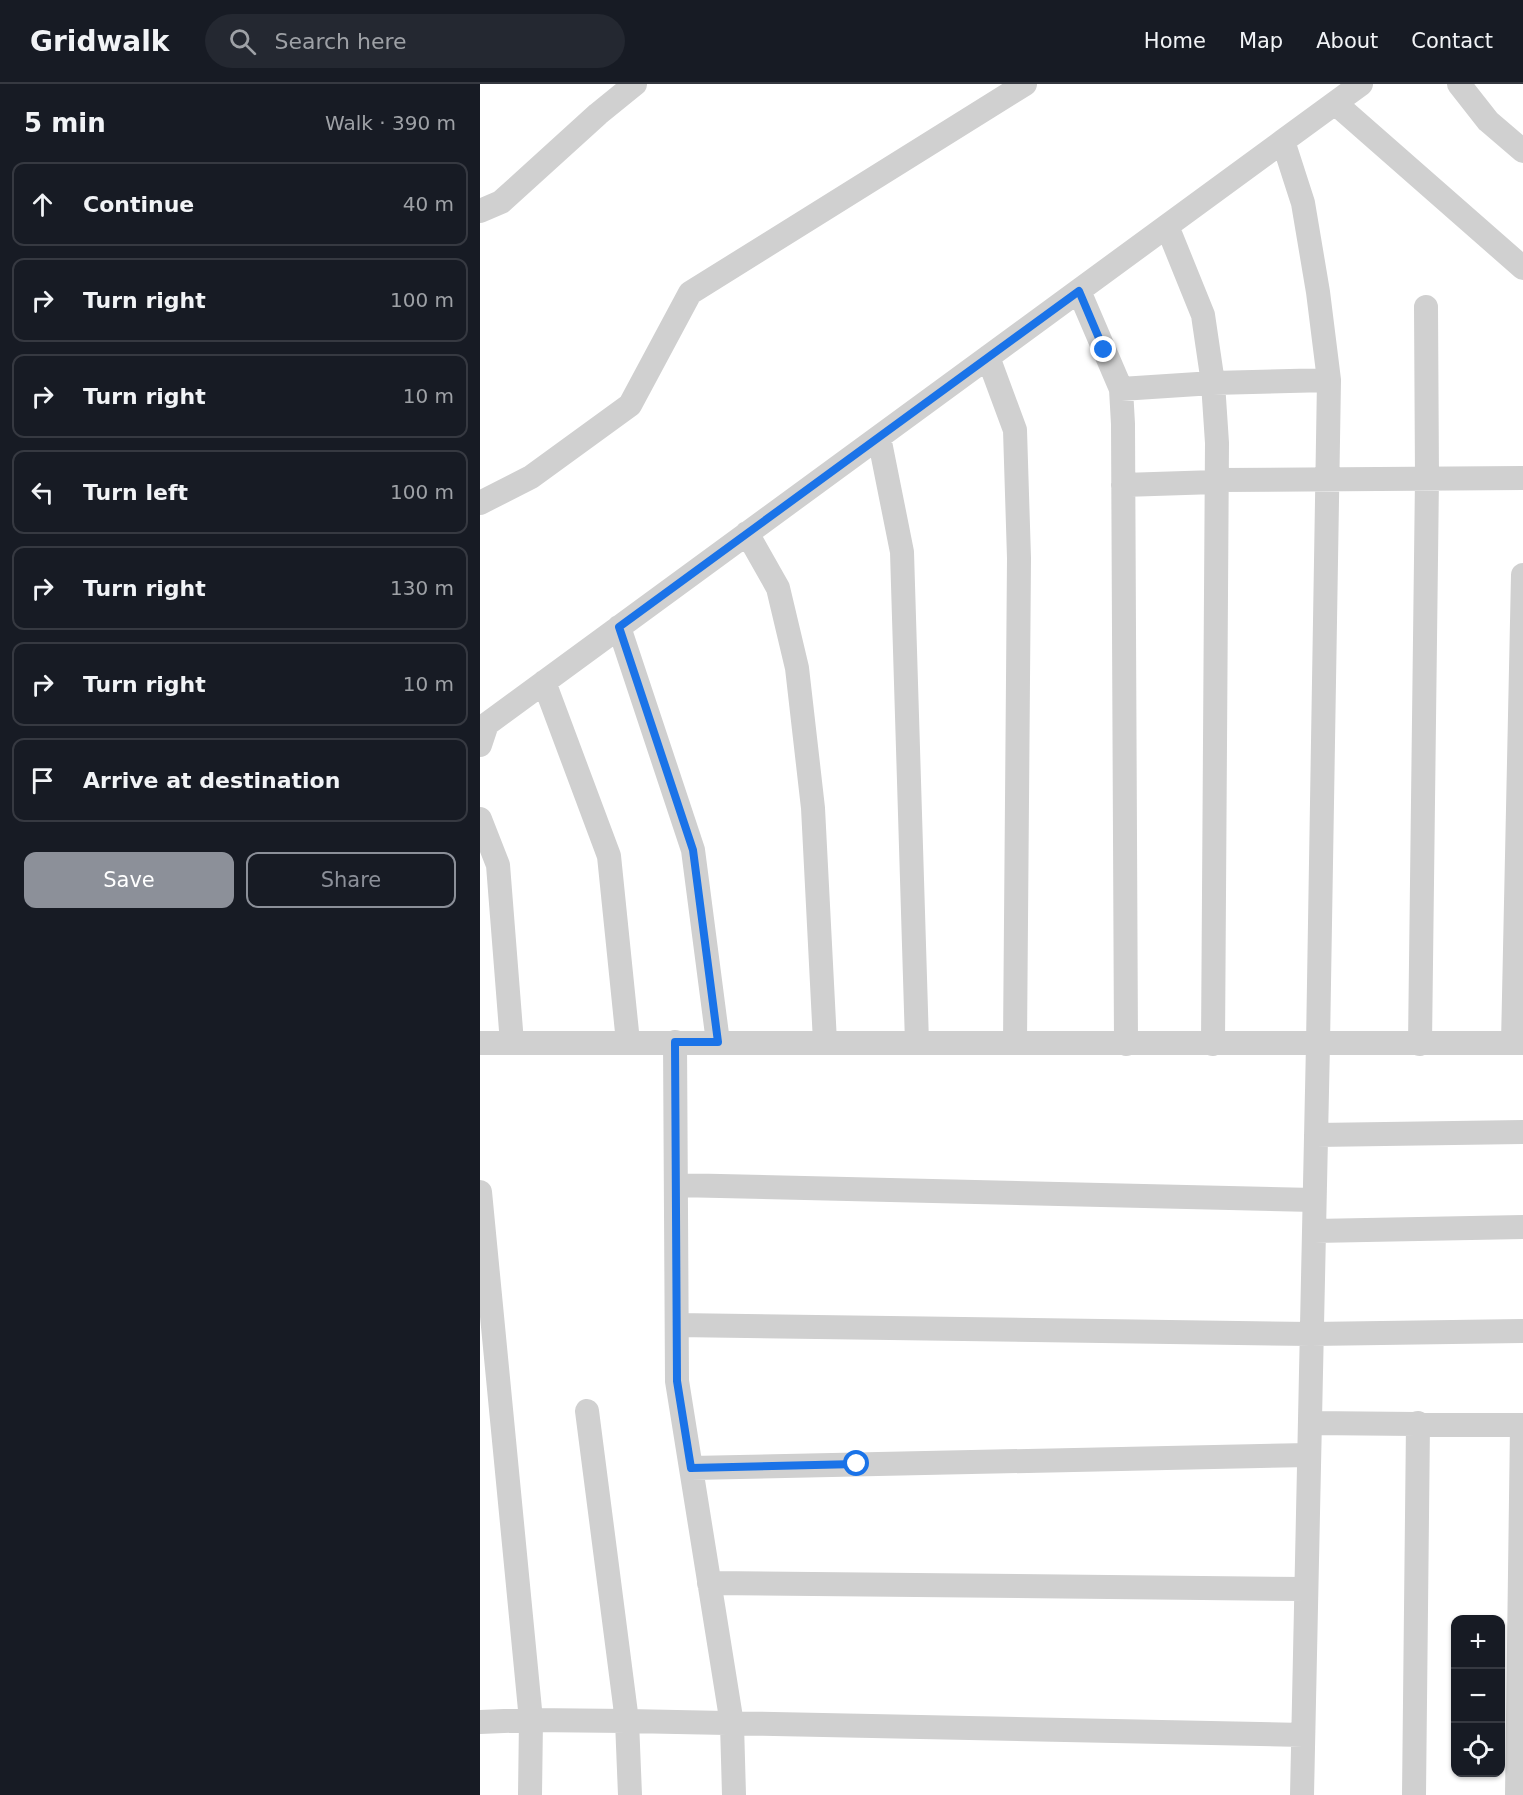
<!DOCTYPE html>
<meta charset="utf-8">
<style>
:root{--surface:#171b24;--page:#242831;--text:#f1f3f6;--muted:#9ea1a6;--line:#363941;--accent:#8c9099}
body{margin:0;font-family:"DejaVu Sans",sans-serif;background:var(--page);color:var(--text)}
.controls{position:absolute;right:18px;bottom:18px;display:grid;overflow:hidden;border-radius:12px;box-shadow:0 2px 4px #0004}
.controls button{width:54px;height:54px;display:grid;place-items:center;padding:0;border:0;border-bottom:2px solid var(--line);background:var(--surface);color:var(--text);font:30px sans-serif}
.stop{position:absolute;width:18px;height:18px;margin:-14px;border:4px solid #1a73e8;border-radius:50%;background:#fff}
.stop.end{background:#1a73e8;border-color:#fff;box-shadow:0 2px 6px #0008}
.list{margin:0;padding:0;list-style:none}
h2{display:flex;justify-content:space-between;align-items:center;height:78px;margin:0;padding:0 24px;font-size:26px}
h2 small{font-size:20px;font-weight:400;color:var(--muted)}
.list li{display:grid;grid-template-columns:39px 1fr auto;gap:18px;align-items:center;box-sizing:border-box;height:84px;margin:0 12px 12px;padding:0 12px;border:2px solid var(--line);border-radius:12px}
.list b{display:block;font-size:22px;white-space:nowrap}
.list em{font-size:20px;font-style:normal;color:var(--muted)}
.actions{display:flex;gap:12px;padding:18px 24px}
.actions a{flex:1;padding:14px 0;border:2px solid var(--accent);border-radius:12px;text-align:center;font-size:21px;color:var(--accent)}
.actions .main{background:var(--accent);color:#fff}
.icon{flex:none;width:33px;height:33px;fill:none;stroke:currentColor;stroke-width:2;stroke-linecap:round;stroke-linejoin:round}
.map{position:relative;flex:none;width:1043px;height:1711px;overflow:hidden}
header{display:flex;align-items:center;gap:36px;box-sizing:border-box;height:84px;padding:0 30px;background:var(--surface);border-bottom:2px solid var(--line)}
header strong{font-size:28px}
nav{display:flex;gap:33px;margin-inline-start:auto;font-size:21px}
.search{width:420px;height:54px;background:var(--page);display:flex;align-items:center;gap:15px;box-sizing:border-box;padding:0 21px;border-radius:33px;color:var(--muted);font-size:22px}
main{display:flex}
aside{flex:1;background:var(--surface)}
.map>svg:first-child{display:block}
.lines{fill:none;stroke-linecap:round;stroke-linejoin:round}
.street{stroke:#d0d0d0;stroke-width:24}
.route{stroke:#1a73e8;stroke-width:8}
</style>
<header>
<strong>Gridwalk</strong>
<div class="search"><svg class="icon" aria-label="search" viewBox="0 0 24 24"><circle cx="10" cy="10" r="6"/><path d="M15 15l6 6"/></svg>Search here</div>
<nav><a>Home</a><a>Map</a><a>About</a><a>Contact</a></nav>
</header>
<main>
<aside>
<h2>5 min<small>Walk · 390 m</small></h2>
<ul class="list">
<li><svg class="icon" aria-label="ahead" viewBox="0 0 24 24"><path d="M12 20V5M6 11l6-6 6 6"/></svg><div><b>Continue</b></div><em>40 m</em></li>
<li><svg class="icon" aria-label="right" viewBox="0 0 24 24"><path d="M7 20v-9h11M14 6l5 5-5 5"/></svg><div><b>Turn right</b></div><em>100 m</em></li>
<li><svg class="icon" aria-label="right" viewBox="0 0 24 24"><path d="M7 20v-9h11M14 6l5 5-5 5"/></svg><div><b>Turn right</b></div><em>10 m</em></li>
<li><svg class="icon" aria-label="left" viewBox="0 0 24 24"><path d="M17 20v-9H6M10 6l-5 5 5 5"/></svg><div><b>Turn left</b></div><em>100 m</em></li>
<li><svg class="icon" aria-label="right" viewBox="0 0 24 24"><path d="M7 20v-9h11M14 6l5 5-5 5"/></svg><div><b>Turn right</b></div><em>130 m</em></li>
<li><svg class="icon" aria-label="right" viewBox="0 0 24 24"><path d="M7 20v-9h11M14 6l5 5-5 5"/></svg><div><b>Turn right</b></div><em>10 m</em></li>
<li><svg class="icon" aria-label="arrive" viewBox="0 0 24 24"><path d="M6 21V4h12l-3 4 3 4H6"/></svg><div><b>Arrive at destination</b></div></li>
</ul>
<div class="actions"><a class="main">Save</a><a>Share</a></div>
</aside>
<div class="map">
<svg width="1043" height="1711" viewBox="0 0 1043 1711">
<rect width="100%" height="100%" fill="#fff"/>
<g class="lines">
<path class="street" d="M979 0 1008 37 1043 67
M855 19 881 0
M0 127 21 118 118 30 155 0
M687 142 723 231 733 299 737 359 733 960
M599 207 641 305 643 340 646 960
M508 273 535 346 539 474 535 959
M641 305 733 299 849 296
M399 353 422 468 437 959
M643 401 736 398 738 396 1043 394
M0 419 51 393 150 321 210 209 545 0
M267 449 298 504 317 584 333 724 345 958
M139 543 213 766 238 958
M64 598 129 772 148 958
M0 661 7 640 803 57
M0 735 18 781 32 959
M195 958 197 1297 252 1640 254 1711
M0 959H1043
M1033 959 1043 491
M940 960 947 394 946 223
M836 1051 1043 1048
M196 1101 834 1116
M0 1108 51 1636 50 1711
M834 1147 1043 1143
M197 1241 831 1250 1043 1247
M107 1327 147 1637 150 1711
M830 1339 1043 1341
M211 1384 829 1371
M229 1499 826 1505
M0 1638 51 1636 147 1637 823 1651
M822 1711 838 960 849 296 838 208 823 119 803 57 855 19 1043 184
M934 1711 938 1339
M1037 1711 1042 1341"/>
</g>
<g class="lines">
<path class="route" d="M377 1380 211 1384 197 1297 195 958H238L213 766 139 543 599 207 624 266"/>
</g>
</svg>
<div class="controls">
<button>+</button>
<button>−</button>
<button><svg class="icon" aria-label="locate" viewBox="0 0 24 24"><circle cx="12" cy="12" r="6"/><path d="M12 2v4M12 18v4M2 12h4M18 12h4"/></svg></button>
</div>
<div class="stop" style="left:377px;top:1380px"></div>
<div class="stop end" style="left:624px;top:266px"></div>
</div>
</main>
